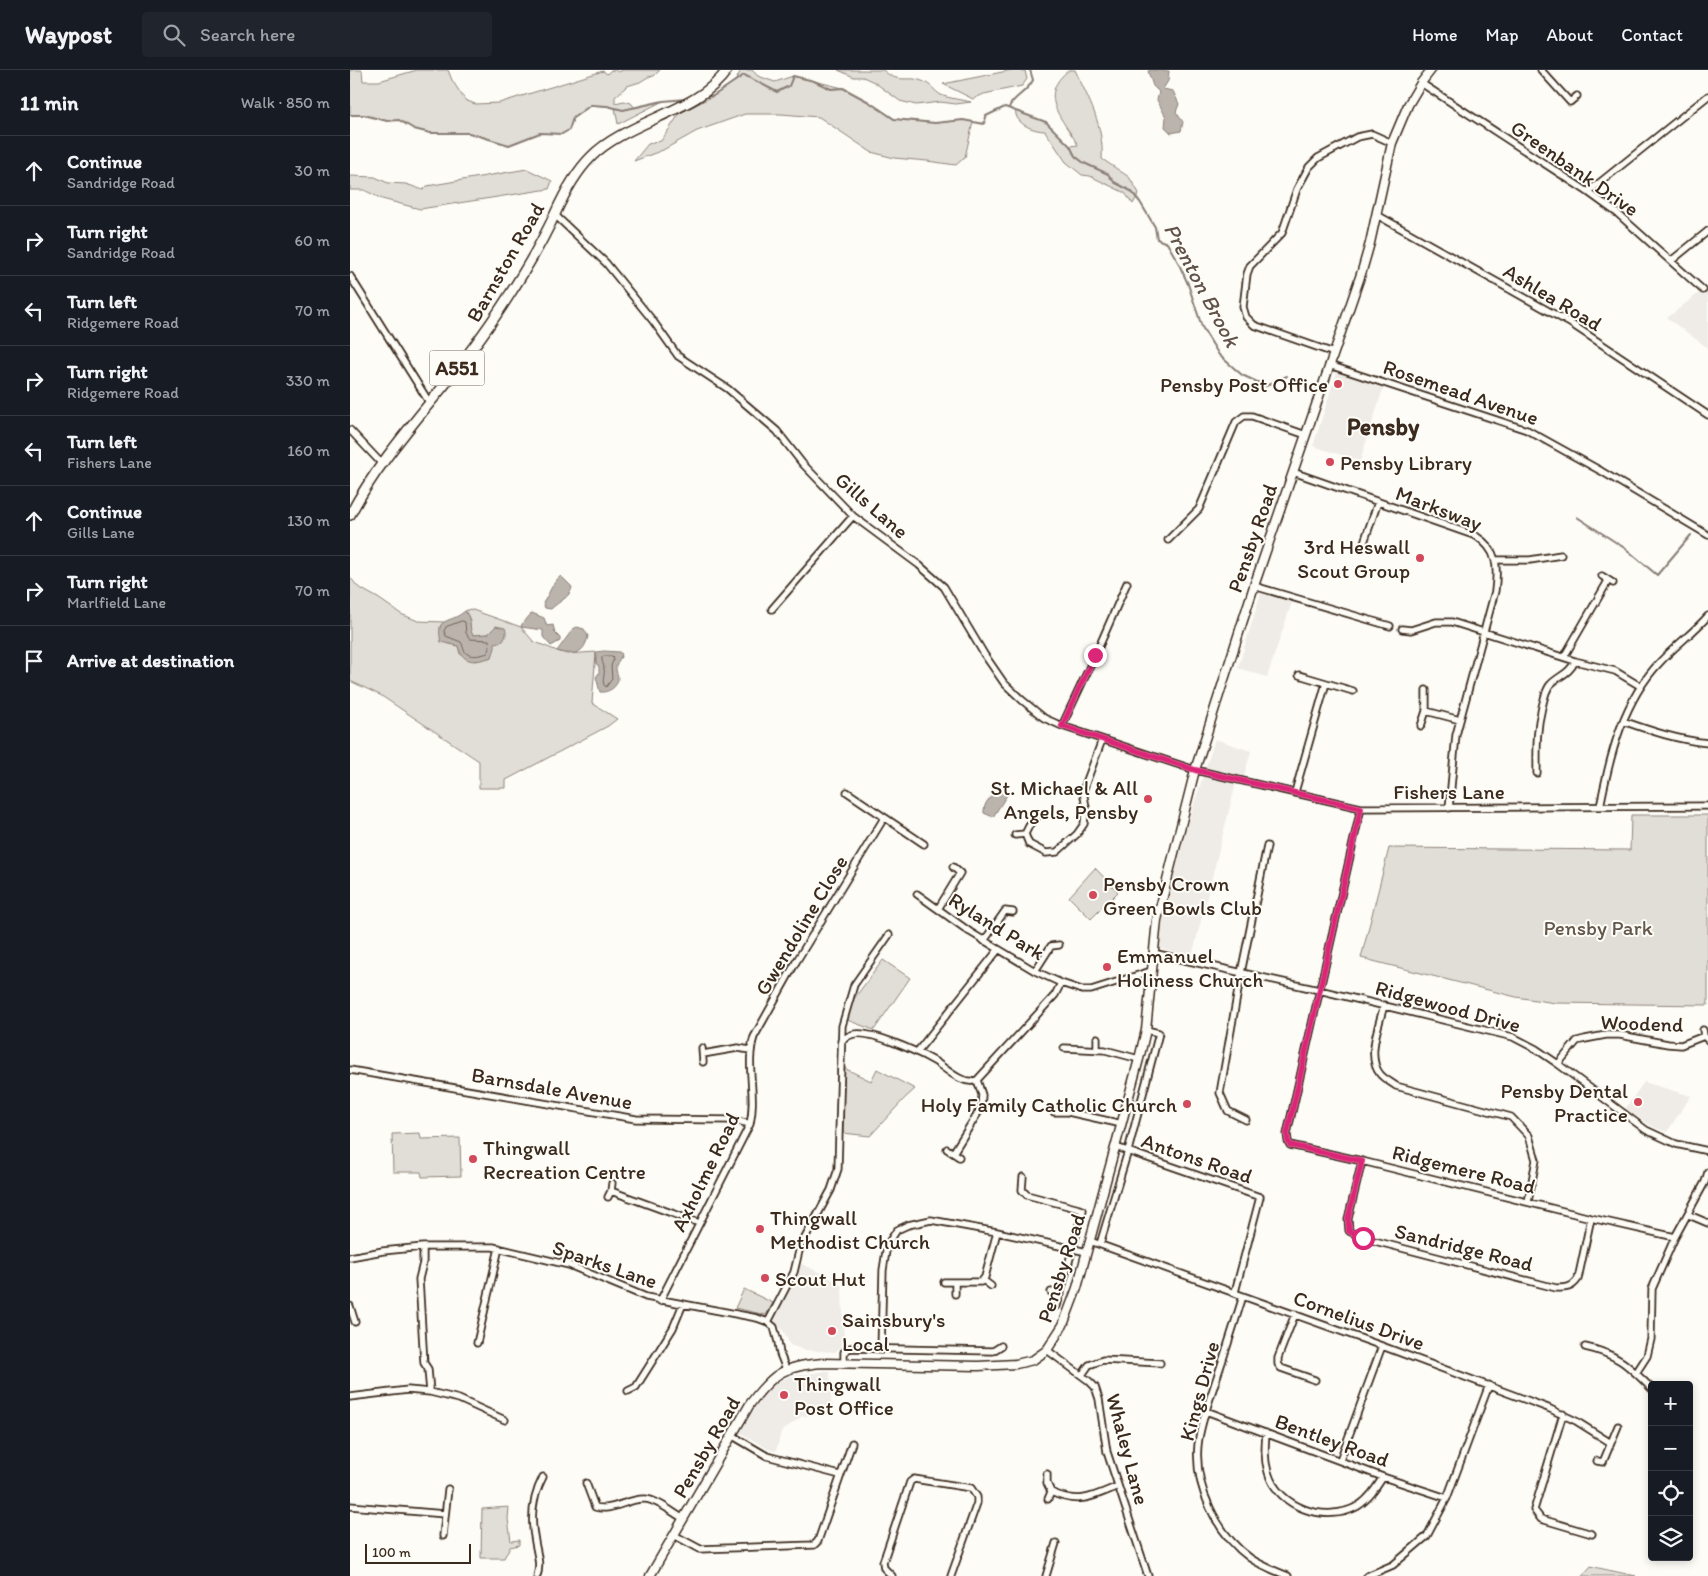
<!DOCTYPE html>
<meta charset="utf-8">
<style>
:root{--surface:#171b24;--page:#20242c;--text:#f1f3f6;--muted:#9ea1a6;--line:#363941}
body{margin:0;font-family:Itim,sans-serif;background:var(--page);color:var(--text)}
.controls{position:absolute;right:15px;bottom:15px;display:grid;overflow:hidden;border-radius:5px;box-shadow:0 2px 8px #0003}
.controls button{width:45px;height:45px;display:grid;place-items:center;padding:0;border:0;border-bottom:1px solid var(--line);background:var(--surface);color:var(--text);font:25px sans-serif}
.scale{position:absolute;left:15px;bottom:12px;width:106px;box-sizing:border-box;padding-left:5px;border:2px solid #3b2a1e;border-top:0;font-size:14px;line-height:18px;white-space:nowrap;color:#3b2a1e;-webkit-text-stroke:4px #fdfcf7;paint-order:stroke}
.stop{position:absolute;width:15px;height:15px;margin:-11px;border:4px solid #db2777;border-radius:50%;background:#fff}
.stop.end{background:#db2777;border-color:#fff;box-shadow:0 1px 5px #0008}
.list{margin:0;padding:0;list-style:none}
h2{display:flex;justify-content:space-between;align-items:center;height:65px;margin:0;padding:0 20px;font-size:21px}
h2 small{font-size:16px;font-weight:400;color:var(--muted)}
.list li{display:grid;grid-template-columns:32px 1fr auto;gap:15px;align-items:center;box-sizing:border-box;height:70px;padding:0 20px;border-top:1px solid var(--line)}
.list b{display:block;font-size:19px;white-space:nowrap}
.list p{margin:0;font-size:16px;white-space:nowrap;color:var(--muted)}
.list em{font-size:16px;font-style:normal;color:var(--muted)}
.icon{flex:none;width:28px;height:28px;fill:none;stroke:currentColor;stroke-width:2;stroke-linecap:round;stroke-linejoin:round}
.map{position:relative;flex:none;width:1358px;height:1506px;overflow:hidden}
header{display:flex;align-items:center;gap:30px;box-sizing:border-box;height:70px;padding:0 25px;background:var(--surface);border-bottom:1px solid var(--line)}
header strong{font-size:24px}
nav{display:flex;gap:28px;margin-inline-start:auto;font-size:18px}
.search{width:350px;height:45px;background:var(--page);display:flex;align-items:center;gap:12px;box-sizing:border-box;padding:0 18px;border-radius:5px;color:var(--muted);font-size:19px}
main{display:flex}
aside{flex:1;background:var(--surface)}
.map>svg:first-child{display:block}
.built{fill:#efece7}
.green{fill:#e1ded7;stroke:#8e847a}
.water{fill:#bbb4ad;stroke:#887d74}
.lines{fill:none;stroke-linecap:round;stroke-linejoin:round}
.shore{stroke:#6e6157;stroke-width:1}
.stream{stroke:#887d74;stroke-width:2}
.minor-casing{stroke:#3b2a1e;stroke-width:9}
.secondary-casing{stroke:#3b2a1e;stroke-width:11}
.primary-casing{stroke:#3b2a1e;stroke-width:12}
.minor{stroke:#fdfcf7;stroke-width:5.5}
.secondary{stroke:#fdfcf7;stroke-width:8}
.primary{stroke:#fdfcf7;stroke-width:9}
.route{stroke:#db2777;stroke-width:6}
.poi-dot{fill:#d1495b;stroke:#fdfcf7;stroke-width:2}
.labels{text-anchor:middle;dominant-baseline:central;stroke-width:4;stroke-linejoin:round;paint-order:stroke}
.shield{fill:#fdfcf7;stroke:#75695f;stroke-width:1}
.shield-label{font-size:20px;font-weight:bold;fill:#3b2a1e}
.street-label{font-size:21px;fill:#3b2a1e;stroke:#fdfcf7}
.poi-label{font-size:21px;fill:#3b2a1e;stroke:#fdfcf7;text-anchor:start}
.park-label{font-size:21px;fill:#64574c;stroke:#fdfcf7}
.water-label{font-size:22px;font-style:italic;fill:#615349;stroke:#fdfcf7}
.quarter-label{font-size:24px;font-weight:bold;fill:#3b2a1e;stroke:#fdfcf7}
</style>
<header>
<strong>Waypost</strong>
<div class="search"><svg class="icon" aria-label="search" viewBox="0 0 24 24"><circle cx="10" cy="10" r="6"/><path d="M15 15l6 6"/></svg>Search here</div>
<nav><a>Home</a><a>Map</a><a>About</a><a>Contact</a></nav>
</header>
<main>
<aside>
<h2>11 min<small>Walk · 850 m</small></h2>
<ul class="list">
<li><svg class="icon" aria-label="ahead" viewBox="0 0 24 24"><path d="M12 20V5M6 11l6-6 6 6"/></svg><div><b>Continue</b><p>Sandridge Road</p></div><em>30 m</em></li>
<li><svg class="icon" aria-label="right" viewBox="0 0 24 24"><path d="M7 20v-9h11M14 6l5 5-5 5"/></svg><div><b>Turn right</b><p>Sandridge Road</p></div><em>60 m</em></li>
<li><svg class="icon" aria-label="left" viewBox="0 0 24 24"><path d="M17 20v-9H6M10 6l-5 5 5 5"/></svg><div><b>Turn left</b><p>Ridgemere Road</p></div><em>70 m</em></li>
<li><svg class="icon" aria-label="right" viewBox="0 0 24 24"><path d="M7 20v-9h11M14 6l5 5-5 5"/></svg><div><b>Turn right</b><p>Ridgemere Road</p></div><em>330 m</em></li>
<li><svg class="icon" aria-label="left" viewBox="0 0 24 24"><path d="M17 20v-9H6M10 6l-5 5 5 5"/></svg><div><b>Turn left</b><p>Fishers Lane</p></div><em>160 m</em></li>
<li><svg class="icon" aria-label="ahead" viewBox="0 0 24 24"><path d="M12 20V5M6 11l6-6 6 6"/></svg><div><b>Continue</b><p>Gills Lane</p></div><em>130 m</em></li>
<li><svg class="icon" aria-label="right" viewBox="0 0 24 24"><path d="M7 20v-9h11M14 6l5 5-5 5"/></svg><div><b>Turn right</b><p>Marlfield Lane</p></div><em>70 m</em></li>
<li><svg class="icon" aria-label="arrive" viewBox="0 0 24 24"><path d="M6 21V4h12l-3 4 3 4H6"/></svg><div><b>Arrive at destination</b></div></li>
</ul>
</aside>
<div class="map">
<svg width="1358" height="1506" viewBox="0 0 1358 1506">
<rect width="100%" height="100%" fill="#fdfcf7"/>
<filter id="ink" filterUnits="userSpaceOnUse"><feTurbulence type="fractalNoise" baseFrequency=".02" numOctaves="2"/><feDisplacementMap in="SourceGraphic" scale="10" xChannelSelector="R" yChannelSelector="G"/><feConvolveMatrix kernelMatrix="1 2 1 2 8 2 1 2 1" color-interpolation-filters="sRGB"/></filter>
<g filter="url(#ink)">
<path class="built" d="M1358 216V278L1317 248Z
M987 301 1034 316 1010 391 963 376Z
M911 523 942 532 917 607 888 598Z
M865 669 901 681 894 707 888 705 842 886 808 878 820 808Z
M1294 1012 1341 1026 1317 1062 1303 1057 1275 1039Z
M450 1193 477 1206 492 1216 494 1274 485 1282 454 1280 440 1275 434 1262 422 1248 447 1202Z
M476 1301 480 1302 482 1343 452 1346 431 1362 426 1381 418 1379 388 1361 407 1331 415 1321 426 1313 438 1307Z"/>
<path class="green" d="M0 0H12L13 11H29L67 0H98L102 10 115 30 125 34 149 33 253 1 257 4 261 0H266L268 2 273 0H310L304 6 298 7 290 12 277 16 265 27V33L274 31 281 33 285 38 313 31 268 54 265 38 257 36 241 35 223 48 219 60 212 64 190 63 159 75 119 63H80L64 59 49 50 37 51 14 45H0Z
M391 0H402L408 6 425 12 443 6 493 18 519 32 545 49 585 53 613 50 623 52 615 87 606 95 577 91 544 88 521 82 469 47 431 44H395L347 61 313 80 284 91 298 74 311 71 330 43 363 26 386 10Z
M488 0H533C549 15 557 5 572 11 581 14 584 21 591 25 597 28 613 30 621 32L606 34 590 32 566 35 550 31 524 12 513 7H504Z
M662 0 675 1 677 9 672 16 634 24 623 29 593 14Z
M719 0H725C739 30 754 55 752 89L779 107 789 123 783 134 775 123 740 106 732 105 716 92 695 61C687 61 673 57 668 49 666 47 666 43 665 41L696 52 720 76 728 75C713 49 686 26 719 0Z
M177 99 202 111 199 119 70 139 32 129 14 120H0V106L25 107 38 113 56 114 73 120 77 116Z
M0 507 8 517 28 528 51 544 68 551 94 552 90 556 100 573 108 576 110 584 125 591 142 587 144 572H150L138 564 123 565C118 558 123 551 115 541L120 539 171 557 183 571 207 581 217 584 246 582 242 633 267 649 258 656 156 710V718H129V691L30 625 0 611Z
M1281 745H1358V935L1205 933 1166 927 1011 888 1039 778 1280 780Z
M745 798 768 822 741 849 719 827Z
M533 890 560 908 524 960 497 950 503 930Z
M494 998 521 1011 527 999 565 1019 555 1028 520 1066 493 1063Z
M70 1063 71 1069 110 1068 111 1106 72 1107 71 1102H43L42 1064Z
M394 1219 423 1233 416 1245 385 1238Z
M159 1437 158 1449 161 1471 169 1470V1475L160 1477 154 1488H131L132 1439Z
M1241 1496 1244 1497 1286 1506H1232Z"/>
<path class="water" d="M801 0 819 1 818 11 813 19 823 21 829 34 826 42 833 52 831 61 821 63 815 57 816 47 807 30 809 22 803 16 798 1Z
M211 506 222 517C220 528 209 531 201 539L195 538 193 533C199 525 202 512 211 506Z
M115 541C123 551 118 559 123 565L138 564 146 556 155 558C157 563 156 566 153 571L145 573V578L142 587C126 592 113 595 108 576L91 572C85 545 99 555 115 541Z
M182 543 194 548 197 556 203 555 205 563 210 568V571L201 576 193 567V560L171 557 172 554Z
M227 557 234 559 238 566C234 584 225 586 207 581L223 559Z
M254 581 269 582 272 584C271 588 267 592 266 596 265 600 268 604 268 608 268 617 258 623 250 622L246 607 249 603V597L246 593V582Z
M647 720H652L657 723V725L643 747 634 743C633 733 641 727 647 720Z"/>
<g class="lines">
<path class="shore" d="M112 551 115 552 116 563 120 569 139 570 140 578 138 583C131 585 118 589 114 580 113 578 113 575 111 572L96 566 94 561 96 557Z
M255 586H262L264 588 261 596 262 609 256 617 254 615C252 608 255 606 254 599 254 593 251 592 252 587Z"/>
<path class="stream" d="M355 27 363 26 394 5 427 22 439 16 443 6 464 11 481 19 493 18 519 32 544 49 585 53 613 50 634 54 636 46 655 37 696 52 720 76 725 86 734 93 758 104 764 112 781 121 790 132 805 157 807 169 817 173 828 192 838 214 852 257 869 285 892 305 916 316 937 306
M659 38C661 28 677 23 683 10L680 0
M0 45H14L37 51 49 50 64 59 80 63H119L159 75 190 63 212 64 219 60 223 48 241 35 257 36 273 40 313 31 337 29
M1227 447 1276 479 1307 505 1341 465"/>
<defs>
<path id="minor" d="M1191 0 1220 32 1227 26
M1071 13 1238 122 1267 143 1353 220
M1238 122 1358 26
M205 145 256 193 303 251 328 286 378 319 427 361 452 393 503 446 569 495 594 517 634 584 654 613 672 630 694 648 712 656 845 700 1011 738 1358 736
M1027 145 1220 253 1358 345
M1321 191 1358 161
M0 206 79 332
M984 283 904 255 896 247 893 237 897 204 900 196 932 163 947 119 959 97 968 88 1007 67 1022 64 1042 73
M979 295 1177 360 1251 401 1358 465
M0 360 32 394
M943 402 1126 466C1148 480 1148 497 1145 521L1106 665 1099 738
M818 470 849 439 886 352 894 346H902L956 365
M1012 478 1028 432
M1145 490H1180L1211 485
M1252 506 1263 513
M904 516 1040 556
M422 539 503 446
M1052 559 1061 560 1086 552H1102L1225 591 1265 601 1290 616
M1214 587 1258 511
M949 605 1003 621
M1076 641 1110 650
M1273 651C1301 661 1328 670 1358 673
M712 656 748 579 777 513
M1071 656 1076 641V620
M1187 703C1187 678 1186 661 1192 637 1194 630 1195 621 1200 615 1209 605 1219 605 1225 591
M497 722 574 774
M945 722 976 613
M1250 737C1260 685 1273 630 1311 591 1326 575 1344 562 1358 546
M1011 738 937 1064 938 1071 940 1075 1012 1091 1241 1148 1325 1167
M687 747 679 756 675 764 679 774 696 783 707 782 727 764 734 754 736 737 733 721 752 670
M665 765 675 764
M567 824 620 862 685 901 711 913
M588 839 610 803 603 797
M634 871 655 841 663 842
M803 883 969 920 1163 967 1186 979 1208 994 1296 1060 1326 1074 1358 1081
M685 901 701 876 709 875
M1034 935C1029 956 1016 986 1030 1004 1034 1009 1041 1012 1046 1016L1161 1047 1179 1066 1186 1090 1178 1132
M1353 960 1354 966 1358 970
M491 971C494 970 497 966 501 965 517 958 568 982 584 991 596 998 612 1016 627 1010
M352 978 353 992
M714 978 755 980 789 989
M747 980V968
M567 982 648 880
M353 984 388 978 400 980
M1208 994 1227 971 1235 969 1256 965H1270L1318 974 1331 975 1354 966
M0 1000 286 1049 384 1050 400 1054
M704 1042H718L772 1054
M896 1050 878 1041 870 1023 891 903 917 776
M766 1077 910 1127 885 1222
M597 1079 609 1087
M603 1083 631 1038 632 1025 627 1010 705 925 711 913 732 920H741L801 901
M1012 1091 998 1149 999 1161 1013 1168 1206 1218C1216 1218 1222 1218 1228 1209L1241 1148
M673 1107 672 1120 677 1125 733 1140 707 1236
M261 1121 349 1153
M258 1127 261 1121 262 1113
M1339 1145 1358 1153
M740 1171 1032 1276 1198 1338 1226 1351 1261 1373
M750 1174 778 1081 809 963 796 960
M0 1187 33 1181 73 1177H143L219 1195 296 1227 407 1248 418 1252 424 1257 428 1272 430 1284 436 1299
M633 1210 641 1216
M594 1212H631L635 1207 647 1162
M701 1222 711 1224
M605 1224V1212
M893 1226C884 1255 875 1284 865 1313 859 1332 850 1354 848 1375 844 1417 867 1464 900 1488 912 1496 925 1501 938 1506
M310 1231 400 1054C407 1024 395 995 404 967L446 892 534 748
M0 1236 5 1252
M945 1244 928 1288V1294L931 1298 965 1310
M418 1252 444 1202 450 1177 481 1120 488 1099 492 956 504 915 539 865
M127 1273 149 1178
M1235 1277C1268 1284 1279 1296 1302 1319
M531 1280 533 1200 537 1175 547 1160 558 1155 581 1150 647 1162 737 1182
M697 1280 739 1311 745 1317 749 1329 757 1382 798 1506
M494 1293V1282L500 1278 643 1281 651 1276
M1286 1303 1297 1286 1301 1269 1302 1219 1325 1167 1355 1112 1358 1102
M732 1305 739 1295 753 1290 810 1293
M278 1321 286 1317 303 1290 323 1258 333 1234
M80 1322 109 1329 155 1350
M0 1327 58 1320 80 1322 78 1299 74 1293 69 1209 73 1193V1177
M856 1341 1033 1407 1097 1428
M1213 1344 1184 1440 1191 1449 1242 1464
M916 1363C915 1376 914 1389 918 1402 928 1438 976 1454 1008 1436 1019 1429 1026 1418 1033 1407
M383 1366 417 1386 490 1405
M990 1390 1032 1276
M1247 1391 1253 1392 1268 1356
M697 1404V1413L701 1422C729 1435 742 1427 768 1416
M236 1413 245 1437C262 1442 278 1428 295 1429 308 1430 323 1443 334 1449
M698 1429 701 1422
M0 1436 95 1444
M324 1465 350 1479 464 1475 468 1471 502 1373
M93 1466 98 1419
M187 1506C191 1494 187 1484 185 1472 180 1448 182 1428 193 1407
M542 1506 534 1498 533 1492 560 1412 564 1409 621 1418 627 1427V1433L601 1506
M696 1506 706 1473
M1017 1506 1043 1495 1077 1466 1097 1428 1139 1315"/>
<path id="secondary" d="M300 1506 400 1334C423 1303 434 1296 473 1293L628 1296 666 1294 683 1290 697 1280 713 1255 727 1218 789 989 796 960 807 850 845 700 904 516 1012 201 1020 173 1042 73 1058 35 1071 13 1081 0"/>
<path id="primary" d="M0 445C25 397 62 355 96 313 118 285 139 257 158 227 175 201 192 172 205 144 214 124 225 103 241 87 276 51 350 41 377 0"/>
</defs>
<use href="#minor" class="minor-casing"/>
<use href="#secondary" class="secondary-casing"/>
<use href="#primary" class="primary-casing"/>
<use href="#minor" class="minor"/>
<use href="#secondary" class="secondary"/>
<use href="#primary" class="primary"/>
</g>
</g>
<g class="lines" filter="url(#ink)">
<path class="route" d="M745 585 712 656 845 700 1011 738 937 1064 938 1071 940 1075 1012 1091 998 1149 999 1161 1013 1168"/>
</g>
<g class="poi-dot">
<circle cx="988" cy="314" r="5"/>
<circle cx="980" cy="392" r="5"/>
<circle cx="1070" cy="488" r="5"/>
<circle cx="798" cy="729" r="5"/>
<circle cx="743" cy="825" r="5"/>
<circle cx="757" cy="897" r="5"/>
<circle cx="1288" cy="1032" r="5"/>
<circle cx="837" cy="1034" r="5"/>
<circle cx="123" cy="1089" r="5"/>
<circle cx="410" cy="1159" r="5"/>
<circle cx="415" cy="1208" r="5"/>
<circle cx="482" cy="1261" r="5"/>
<circle cx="434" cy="1325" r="5"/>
</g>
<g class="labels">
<rect class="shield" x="79.5" y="280.5" width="55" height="35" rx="4"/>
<g class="shield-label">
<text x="107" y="298">A551</text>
</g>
<g class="street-label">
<text transform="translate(1225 98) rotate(35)">Greenbank Drive</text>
<text transform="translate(155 192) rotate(-60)">Barnston Road</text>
<text transform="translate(1203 227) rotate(31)">Ashlea Road</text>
<text transform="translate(1111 322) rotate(19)">Rosemead Avenue</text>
<text transform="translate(522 435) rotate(41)">Gills Lane</text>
<text transform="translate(1089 438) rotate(21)">Marksway</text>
<text transform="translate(902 468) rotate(-71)">Pensby Road</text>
<text x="1099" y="721">Fishers Lane</text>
<text transform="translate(451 855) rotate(-59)">Gwendoline Close</text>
<text transform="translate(647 856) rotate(32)">Ryland Park</text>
<text transform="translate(1098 936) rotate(15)">Ridgewood Drive</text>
<text transform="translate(1292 953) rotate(2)">Woodend</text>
<text transform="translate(202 1018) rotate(10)">Barnsdale Avenue</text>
<text transform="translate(847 1088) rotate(19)">Antons Road</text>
<text transform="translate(1114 1099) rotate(14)">Ridgemere Road</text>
<text transform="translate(355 1102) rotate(-64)">Axholme Road</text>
<text transform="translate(1114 1177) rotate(14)">Sandridge Road</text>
<text transform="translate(255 1194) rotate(19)">Sparks Lane</text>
<text transform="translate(711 1198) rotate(-72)">Pensby Road</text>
<text transform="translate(1009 1250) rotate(20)">Cornelius Drive</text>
<text transform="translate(849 1321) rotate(-75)">Kings Drive</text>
<text transform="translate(982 1370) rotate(20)">Bentley Road</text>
<text transform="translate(356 1377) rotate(-60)">Pensby Road</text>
<text transform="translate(778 1379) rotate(75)">Whaley Lane</text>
</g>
<g class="poi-label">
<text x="978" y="314" text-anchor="end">Pensby Post Office</text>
<text x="990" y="392">Pensby Library</text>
<text x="1060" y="476" text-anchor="end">3rd Heswall<tspan x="1060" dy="24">Scout Group</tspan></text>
<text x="788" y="717" text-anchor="end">St. Michael &amp; All<tspan x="788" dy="24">Angels, Pensby</tspan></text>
<text x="753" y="813">Pensby Crown<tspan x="753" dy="24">Green Bowls Club</tspan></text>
<text x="767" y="885">Emmanuel<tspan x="767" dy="24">Holiness Church</tspan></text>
<text x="1278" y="1020" text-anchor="end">Pensby Dental<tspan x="1278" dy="24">Practice</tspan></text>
<text x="827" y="1034" text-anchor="end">Holy Family Catholic Church</text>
<text x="133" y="1077">Thingwall<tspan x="133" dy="24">Recreation Centre</tspan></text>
<text x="420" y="1147">Thingwall<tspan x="420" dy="24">Methodist Church</tspan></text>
<text x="425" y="1208">Scout Hut</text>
<text x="492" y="1249">Sainsbury's<tspan x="492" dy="24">Local</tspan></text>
<text x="444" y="1313">Thingwall<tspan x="444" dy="24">Post Office</tspan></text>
</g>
<g class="park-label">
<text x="1248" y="857">Pensby Park</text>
</g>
<g class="water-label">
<text transform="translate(852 215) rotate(62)">Prenton Brook</text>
</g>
<g class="quarter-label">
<text x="1033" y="356">Pensby</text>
</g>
</g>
</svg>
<div class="controls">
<button>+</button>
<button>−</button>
<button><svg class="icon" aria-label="locate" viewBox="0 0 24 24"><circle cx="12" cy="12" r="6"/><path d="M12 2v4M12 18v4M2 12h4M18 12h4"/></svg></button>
<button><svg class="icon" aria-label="layers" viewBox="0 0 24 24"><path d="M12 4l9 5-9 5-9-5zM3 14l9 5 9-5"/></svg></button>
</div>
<div class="scale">100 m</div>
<div class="stop" style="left:1013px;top:1168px"></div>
<div class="stop end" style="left:745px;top:585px"></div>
</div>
</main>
